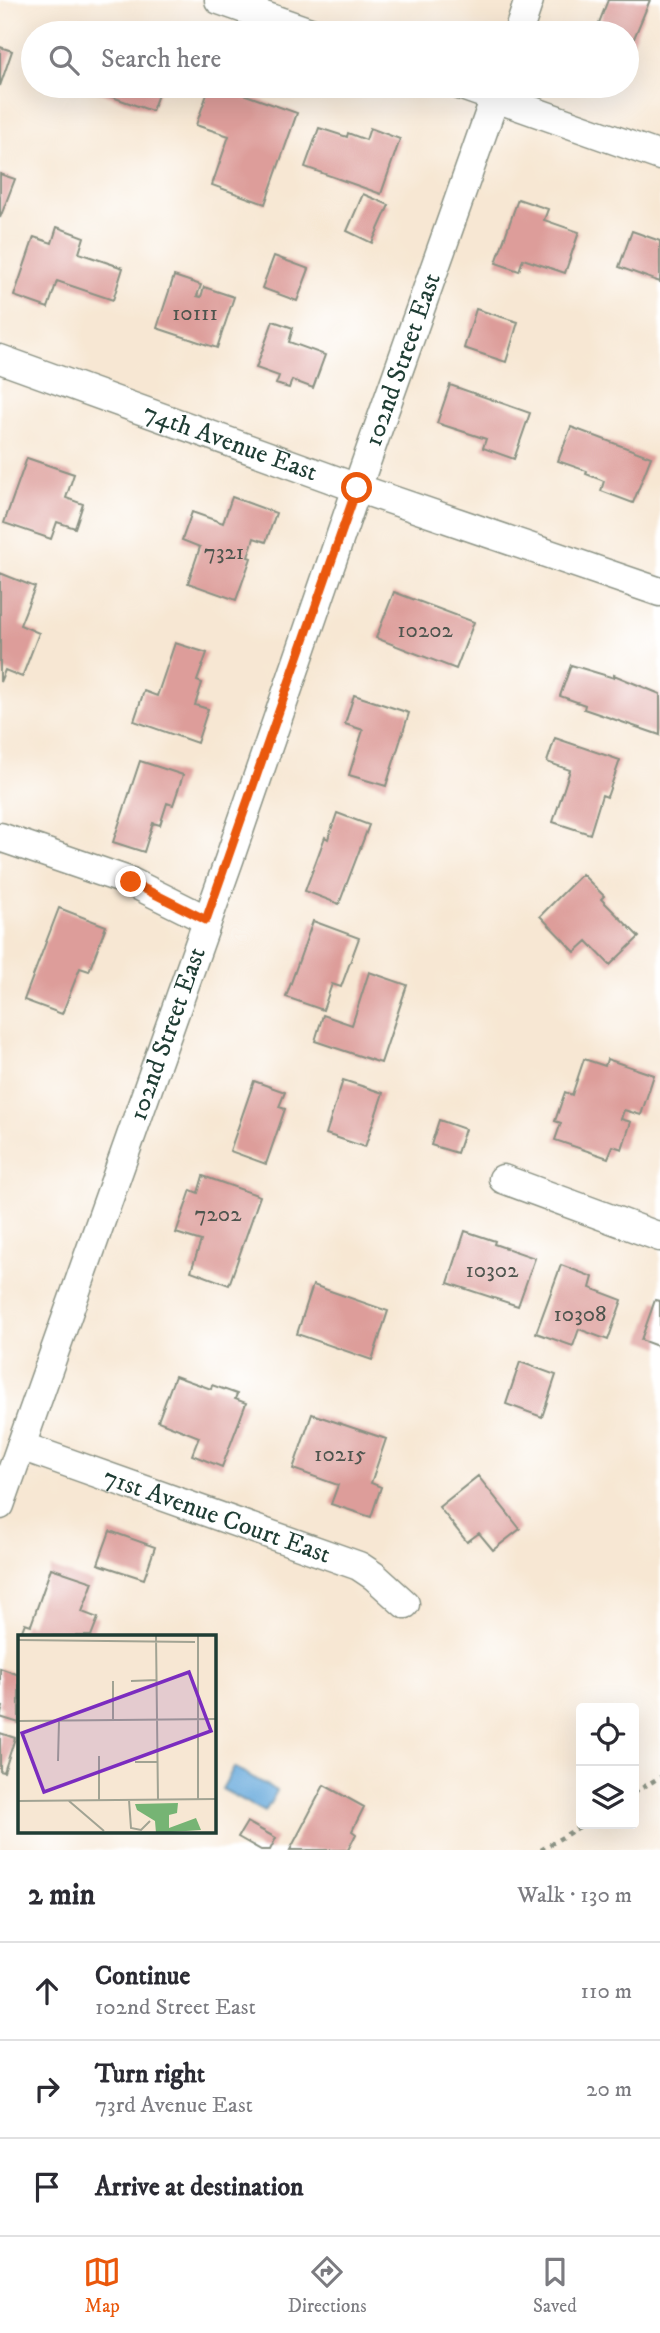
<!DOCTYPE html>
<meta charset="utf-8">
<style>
:root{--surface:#fff;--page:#f7f7f7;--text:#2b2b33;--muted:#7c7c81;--line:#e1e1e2;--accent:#ea580c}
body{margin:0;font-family:"IM FELL DW Pica",serif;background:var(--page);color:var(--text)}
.controls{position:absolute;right:21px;bottom:21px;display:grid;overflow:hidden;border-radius:7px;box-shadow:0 7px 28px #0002}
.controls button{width:63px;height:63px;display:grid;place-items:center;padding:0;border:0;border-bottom:2px solid var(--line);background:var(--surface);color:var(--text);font:35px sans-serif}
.stop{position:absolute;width:21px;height:21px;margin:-16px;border:5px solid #ea580c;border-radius:50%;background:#fff}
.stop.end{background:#ea580c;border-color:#fff;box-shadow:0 2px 7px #0008}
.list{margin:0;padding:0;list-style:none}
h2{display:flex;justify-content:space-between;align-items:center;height:91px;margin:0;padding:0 28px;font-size:30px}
h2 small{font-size:23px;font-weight:400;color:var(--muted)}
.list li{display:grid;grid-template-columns:46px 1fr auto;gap:21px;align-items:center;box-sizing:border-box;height:98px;padding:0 28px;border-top:2px solid var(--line)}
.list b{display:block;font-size:26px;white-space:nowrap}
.list p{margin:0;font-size:23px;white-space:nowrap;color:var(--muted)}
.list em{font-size:23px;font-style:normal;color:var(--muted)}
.icon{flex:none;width:38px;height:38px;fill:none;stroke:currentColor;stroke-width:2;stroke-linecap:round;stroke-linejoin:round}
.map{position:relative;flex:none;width:660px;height:1850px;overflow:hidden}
.search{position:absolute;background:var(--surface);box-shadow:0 7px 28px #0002;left:21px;right:21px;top:21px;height:77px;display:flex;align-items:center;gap:18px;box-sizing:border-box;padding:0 24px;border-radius:38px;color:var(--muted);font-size:26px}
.sheet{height:385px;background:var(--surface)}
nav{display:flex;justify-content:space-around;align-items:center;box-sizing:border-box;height:98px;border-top:2px solid var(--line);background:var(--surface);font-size:19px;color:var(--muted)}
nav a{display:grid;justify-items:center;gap:4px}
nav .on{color:var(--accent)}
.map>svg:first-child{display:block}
.water{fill:#66a9db;stroke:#427388;stroke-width:2}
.building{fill:#dd9d9a}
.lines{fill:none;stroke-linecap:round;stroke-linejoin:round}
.minor-casing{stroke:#8b9284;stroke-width:31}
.path{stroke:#8b9284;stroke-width:4.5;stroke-dasharray:5 5;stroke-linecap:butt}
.minor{stroke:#fff;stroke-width:28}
.route{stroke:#ea580c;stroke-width:9}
.labels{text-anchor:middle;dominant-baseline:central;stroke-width:5;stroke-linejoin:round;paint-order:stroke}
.number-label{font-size:23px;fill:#4e554e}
.street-label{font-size:26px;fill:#1f3d34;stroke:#fff}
.inset-road{fill:none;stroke:#a1a393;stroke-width:2}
.view{fill:#7b2cbf;fill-opacity:0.15;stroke:#7b2cbf;stroke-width:3.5}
.inset-edge{fill:none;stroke:#1f3d34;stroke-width:3.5}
</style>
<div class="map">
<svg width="660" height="1850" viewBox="0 0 660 1850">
<rect width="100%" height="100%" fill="#fff"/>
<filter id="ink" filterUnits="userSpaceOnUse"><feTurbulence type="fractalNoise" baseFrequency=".0143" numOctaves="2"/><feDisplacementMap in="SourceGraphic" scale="14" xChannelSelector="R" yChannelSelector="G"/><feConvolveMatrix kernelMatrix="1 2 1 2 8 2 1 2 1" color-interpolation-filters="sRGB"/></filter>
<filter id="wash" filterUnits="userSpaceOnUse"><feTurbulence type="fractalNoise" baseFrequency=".00686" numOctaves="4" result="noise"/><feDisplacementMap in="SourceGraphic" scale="28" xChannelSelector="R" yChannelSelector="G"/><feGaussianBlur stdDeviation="1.57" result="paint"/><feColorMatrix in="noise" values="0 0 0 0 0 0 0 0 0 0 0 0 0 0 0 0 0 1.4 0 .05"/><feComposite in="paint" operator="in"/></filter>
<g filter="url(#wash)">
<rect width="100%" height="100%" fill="#f7e7d3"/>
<path class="water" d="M234 1767 277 1791 265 1812 222 1789Z"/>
<g id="blocks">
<path class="building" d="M608 0H650L630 48 627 47V33H595Z
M0 47 12 51 0 86Z
M81 86H161L152 111Z
M210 86H220L297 113 265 204 212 185 229 136 196 125Z
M319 128 347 137 348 133 366 140 370 128 400 139 381 194 305 167Z
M0 174 15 179 0 218Z
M363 194 389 205 372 243 347 231Z
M518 199 548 209 544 220 579 232 565 273 523 259 519 271 496 263Z
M57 227 84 237 79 253 123 268 113 300 57 281 48 308 14 296 34 237 52 243Z
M632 231 660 241V282L619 267Z
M274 256 309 269 297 301 262 288Z
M174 276 201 285 197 296 201 297 204 287 234 297 217 348 157 328Z
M476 309 518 322 506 362 464 348Z
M273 321 293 328 289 342 325 355 313 388 292 380 289 388 276 384 279 376 256 368Z
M450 385 530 413 514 459 483 448 486 439 437 423Z
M571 427 651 457 633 503 601 491 604 481 586 474 587 471 558 461Z
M27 458 74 474 66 498 83 504 75 528 57 522 51 539 4 523Z
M232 497 276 513 266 542 254 538 248 557 251 558 236 600 188 583 200 547 182 540 192 512 223 523Z
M0 573 35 587 20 625 39 633 22 677 5 670 0 682Z
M394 592 474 622 456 669 376 638Z
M175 643 207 653 197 681 202 683 195 705 208 709 197 743 134 721 144 691 157 696Z
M571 665 614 678V675L660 694V735L584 709 585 705 560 696Z
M354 695 409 713 386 786 349 775 363 730 345 724Z
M555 738 620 760 607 797 602 795 590 834 553 822 570 770 547 762Z
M140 761 183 775 173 805 167 803 160 825 153 823 144 852 113 842Z
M337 813 369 825 339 904 305 891 325 837 328 839Z
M582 874 604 896 601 899 639 937 610 965 587 941 575 952 540 916Z
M59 908 106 926 89 971 80 968 62 1014 24 1000Z
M313 921 359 938 341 987 332 984 323 1010 286 997Z
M369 972 407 985 381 1063 315 1041 323 1015 352 1025Z
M584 1059 605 1066 607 1059 654 1075 641 1115 624 1110 621 1119 631 1122 622 1149 613 1146 608 1158 555 1140 561 1123 555 1121 565 1092 572 1095Z
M343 1080 383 1093 365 1147 326 1134Z
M254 1081 285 1092 279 1107 285 1109 266 1164 230 1151Z
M439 1120 465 1129 457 1153 431 1145Z
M203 1176 260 1196 229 1285 191 1271 201 1241 176 1233 191 1190 198 1193Z
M465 1231 495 1241 494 1244 535 1258 518 1306 448 1283Z
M561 1265 593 1277 590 1288 622 1300 608 1340 579 1329 573 1346 536 1333Z
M313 1285 388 1311 372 1360 297 1334Z
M655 1300 660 1301V1347L641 1340Z
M520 1362 556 1375 542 1417 506 1404Z
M175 1376 211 1389 212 1385 237 1394 235 1399 246 1403 222 1467 192 1455 199 1437 158 1421Z
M312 1414 386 1439 371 1483 381 1487 371 1517 331 1504 338 1485 293 1469Z
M478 1476 520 1529 493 1550 479 1533 467 1542 439 1507Z
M110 1531 155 1547 144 1579 98 1564Z
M51 1568 93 1582 82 1612 98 1618 91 1636H20L25 1623 31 1625Z
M0 1668 19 1675V1723L0 1717 3 1707 0 1706Z
M0 1733 15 1738 4 1772 0 1771Z
M324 1785 364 1807 352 1831 356 1834 348 1850H290Z
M247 1822 276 1838 270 1850H261L238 1837Z"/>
</g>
</g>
<g filter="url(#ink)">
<use href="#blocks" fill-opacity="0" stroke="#8b9284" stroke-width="2"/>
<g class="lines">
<defs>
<g id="minor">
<path d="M219 0 313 33"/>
<path d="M518 33 529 0"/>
<path d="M462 86 660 156"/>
<path id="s1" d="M0 359 357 488 660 592"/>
<path d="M0 837 131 882 207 920"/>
<path d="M503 1179 660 1237"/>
<path id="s2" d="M21 1446 359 1566 374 1576 405 1604"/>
<path id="s3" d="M0 1505 229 860 357 488 499 86"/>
</g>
</defs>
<use href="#minor" class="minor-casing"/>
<path class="path" d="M634 1793 660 1777
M541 1850 584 1824"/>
<use href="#minor" class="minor"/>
</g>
</g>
<g class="lines" filter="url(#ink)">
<path class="route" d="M131 882 206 920 357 488"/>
</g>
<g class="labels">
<g class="number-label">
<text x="195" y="313">10111</text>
<text x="224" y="552">7321</text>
<text x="425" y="630">10202</text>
<text x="218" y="1214">7202</text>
<text x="492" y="1270">10302</text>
<text x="580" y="1314">10308</text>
<text x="340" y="1454">10215</text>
</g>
<g class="street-label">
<text stroke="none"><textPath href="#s3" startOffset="1214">102nd Street East</textPath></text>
<text stroke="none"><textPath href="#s1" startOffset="245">74th Avenue East</textPath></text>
<text stroke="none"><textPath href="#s3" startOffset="500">102nd Street East</textPath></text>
<text stroke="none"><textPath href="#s2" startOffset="208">71st Avenue Court East</textPath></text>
</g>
</g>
<g transform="translate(18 1635)">
<rect width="198" height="198" fill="#f7e7d3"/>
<path d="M160 168 159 178 151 180V193L178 183 183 195 138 198 137 186 119 175 117 169Z" fill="#76b474"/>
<path class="inset-road" d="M138 0 140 165M180 0V164M0 5 177 7M113 46 139 45M0 86 198 84M95 86V46M40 126 41 86M117 127H140M81 165V121M111 165 113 193 123 195 132 186M0 166 198 164M51 166 86 196"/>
<path class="view" d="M171 37 193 96 26 157 4 98Z"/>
<rect width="198" height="198" class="inset-edge"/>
</g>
</svg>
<div class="controls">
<button><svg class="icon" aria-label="locate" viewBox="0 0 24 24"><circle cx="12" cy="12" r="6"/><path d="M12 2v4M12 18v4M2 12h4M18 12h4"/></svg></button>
<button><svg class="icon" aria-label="layers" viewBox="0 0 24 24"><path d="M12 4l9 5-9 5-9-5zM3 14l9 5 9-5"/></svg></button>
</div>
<div class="stop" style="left:357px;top:488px"></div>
<div class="stop end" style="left:131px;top:882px"></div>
<div class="search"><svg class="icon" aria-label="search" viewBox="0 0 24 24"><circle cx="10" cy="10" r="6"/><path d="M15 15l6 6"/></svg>Search here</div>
</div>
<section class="sheet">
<h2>2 min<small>Walk · 130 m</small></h2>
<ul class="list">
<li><svg class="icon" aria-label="ahead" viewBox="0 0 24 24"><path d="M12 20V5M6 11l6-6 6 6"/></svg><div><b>Continue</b><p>102nd Street East</p></div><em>110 m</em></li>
<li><svg class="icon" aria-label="right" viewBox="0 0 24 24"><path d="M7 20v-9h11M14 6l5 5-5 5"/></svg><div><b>Turn right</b><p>73rd Avenue East</p></div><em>20 m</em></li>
<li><svg class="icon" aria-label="arrive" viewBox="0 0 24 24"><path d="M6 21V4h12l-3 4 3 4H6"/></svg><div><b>Arrive at destination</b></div></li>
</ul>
</section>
<nav>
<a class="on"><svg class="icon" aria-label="map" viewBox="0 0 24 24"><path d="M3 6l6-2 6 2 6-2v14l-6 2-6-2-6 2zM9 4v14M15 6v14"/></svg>Map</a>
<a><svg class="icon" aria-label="directions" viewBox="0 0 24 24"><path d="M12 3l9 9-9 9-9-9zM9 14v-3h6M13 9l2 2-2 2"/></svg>Directions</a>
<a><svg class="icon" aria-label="saved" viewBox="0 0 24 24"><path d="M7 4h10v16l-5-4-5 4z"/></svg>Saved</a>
</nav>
